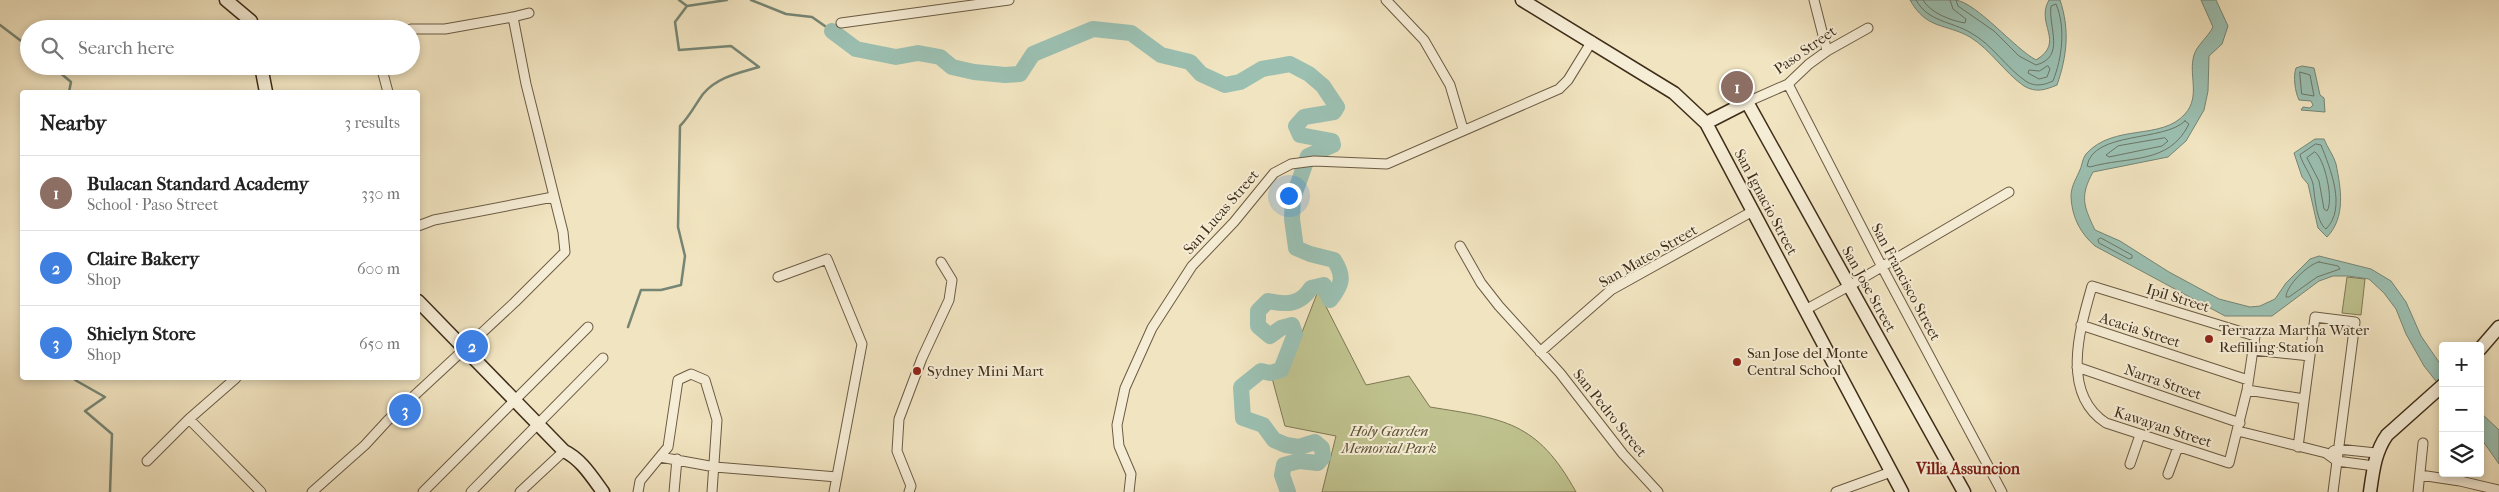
<!DOCTYPE html>
<meta charset="utf-8">
<style>
:root{--surface:#fff;--page:#f6f6f6;--text:#222;--muted:#767676;--line:#e0e0e0;--accent:#b45309}
body{margin:0;font-family:"IM FELL French Canon",serif;background:var(--page);color:var(--text)}
.controls{position:absolute;right:15px;bottom:15px;display:grid;overflow:hidden;border-radius:5px;box-shadow:0 2px 8px #0003}
.controls button{width:45px;height:45px;display:grid;place-items:center;padding:0;border:0;border-bottom:1px solid var(--line);background:var(--surface);color:var(--text);font:25px sans-serif}
.you{position:absolute;left:1288px;top:195px;width:18px;height:18px;margin:-12px;border:4px solid #fff;border-radius:50%;background:#1a73e8;box-shadow:0 0 0 8px #1a73e833}
.badge{display:grid;place-items:center;width:32px;height:32px;border-radius:50%;background:var(--accent);color:#fff;font-size:16px;font-weight:700}
.pin{position:absolute;translate:-50% -50%;border:2px solid #fff;box-shadow:0 1px 5px #0006}
.list{margin:0;padding:0;list-style:none}
h2{display:flex;justify-content:space-between;align-items:center;height:65px;margin:0;padding:0 20px;font-size:21px}
h2 small{font-size:16px;font-weight:400;color:var(--muted)}
.list li{display:grid;grid-template-columns:32px 1fr auto;gap:15px;align-items:center;box-sizing:border-box;height:75px;padding:0 20px;border-top:1px solid var(--line)}
.list b{display:block;font-size:19px;white-space:nowrap}
.list p{margin:0;font-size:16px;white-space:nowrap;color:var(--muted)}
.list em{font-size:16px;font-style:normal;color:var(--muted)}
.icon{flex:none;width:28px;height:28px;fill:none;stroke:currentColor;stroke-width:2;stroke-linecap:round;stroke-linejoin:round}
.map{position:relative;flex:none;width:2499px;height:492px;overflow:hidden}
.search{position:absolute;background:var(--surface);box-shadow:0 2px 8px #0003;left:20px;top:20px;width:400px;height:55px;display:flex;align-items:center;gap:12px;box-sizing:border-box;padding:0 18px;border-radius:28px;color:var(--muted);font-size:19px}
.panel{position:absolute;background:var(--surface);box-shadow:0 2px 8px #0003;left:20px;top:90px;width:400px;height:290px;border-radius:5px}
.map>svg:first-child{display:block}
.green{fill:#bfc28e;stroke:#7e7854}
.water{fill:#9bbfb1;stroke:#768574}
.lines{fill:none;stroke-linecap:round;stroke-linejoin:round}
.shore{stroke:#6c7665;stroke-width:1}
.stream{stroke:#768574;stroke-width:2.5}
.river{stroke:#9bbfb1;stroke-width:16}
.street-casing{stroke:#6b5b43;stroke-width:11}
.secondary-casing{stroke:#3e2d19;stroke-width:15}
.street{stroke:#f6edd6;stroke-width:9}
.secondary{stroke:#f6edd6;stroke-width:12}
.poi-dot{fill:#8f2418;stroke:#f6edd6;stroke-width:2}
.labels{text-anchor:middle;dominant-baseline:central;stroke-width:4;stroke-linejoin:round;paint-order:stroke}
.street-label{font-size:15px;fill:#3e2d19;stroke:#f6edd6}
.poi-label{font-size:15px;fill:#3e2d19;stroke:#f6edd6;text-anchor:start}
.park-label{font-size:15px;font-style:italic;fill:#5e5236;stroke:#f6edd6}
.neighbourhood-label{font-size:16px;font-weight:bold;fill:#7a1f14;stroke:#f6edd6}
</style>
<div class="map">
<svg width="2499" height="492" viewBox="0 0 2499 492">
<rect width="100%" height="100%" fill="#f1e4c0"/>
<filter id="stains"><feTurbulence type="fractalNoise" baseFrequency=".004" numOctaves="4"/><feColorMatrix values="0 0 0 0 .2 0 0 0 0 .09 0 0 0 0 .02 0 0 0 .5 -.17"/></filter>
<radialGradient id="worn" r=".72"><stop offset=".6" stop-color="#630" stop-opacity="0"/><stop offset="1" stop-color="#630" stop-opacity=".3"/></radialGradient>
<path class="green" d="M2347 277 2365 279 2361 315 2342 313Z
M1318 291 1366 385 1409 376 1430 407C1504 419 1537 421 1576 492H1322L1336 436 1285 426 1272 378 1287 371Z"/>
<path class="water" d="M1910 0C1925 0 1942 0 1956 0 1978 4 2014 48 2036 60 2066 42 2035 24 2049 0H2060C2070 30 2067 56 2057 85 2045 90 2036 93 2024 86 2004 72 1991 50 1970 37 1945 23 1927 30 1910 0Z
M2201 0H2216L2228 26 2222 44 2209 56 2208 91 2204 110 2186 141 2168 157 2093 172C2080 196 2083 205 2095 230L2120 241 2169 272 2219 299 2250 307 2260 306 2275 299 2286 283 2310 259 2319 256 2371 269 2391 281 2406 302 2421 336 2443 368V390L2424 366 2406 334 2396 309 2384 293 2369 279 2348 276H2333L2319 281 2272 316H2225L2095 246C2080 233 2072 217 2071 197 2071 187 2075 181 2079 172 2082 167 2082 159 2086 154 2114 123 2161 141 2185 114 2201 96 2188 75 2194 55 2197 45 2208 37 2213 27Z
M2302 66 2314 68 2320 95 2324 98 2325 112 2301 110 2303 107 2310 108 2313 105 2311 101 2299 100C2295 92 2293 76 2296 68Z
M2315 139H2324C2327 147 2334 156 2336 164 2341 189 2346 217 2327 237L2318 228 2308 184 2302 177 2294 153Z
M2480 412 2499 430V464L2480 437Z"/>
<g class="lines">
<path class="shore" d="M1916 0C1928 22 1951 21 1971 33 1993 45 2006 68 2027 82 2036 87 2044 85 2053 81 2062 58 2066 28 2056 4L2051 6C2048 27 2066 57 2036 65L2019 56 1994 31 1958 6 1956 0
M1923 0C1930 13 1952 21 1965 23L1966 19 1953 9 1950 0
M2048 66 2050 69 2047 77 2039 79 2028 73 2029 70 2039 71Z
M2300 72 2310 75 2314 96 2302 94Z
M2185 121 2189 124C2169 165 2128 156 2090 167L2087 166C2093 131 2164 142 2185 121Z
M2165 138 2168 141 2162 146 2109 157 2106 155 2118 146Z
M2316 144 2321 145C2330 168 2347 208 2326 229 2316 222 2315 196 2313 184 2311 175 2303 165 2300 155Z
M2315 152C2325 159 2334 201 2327 211L2324 209 2319 181 2307 158Z
M2101 238 2132 255V258L2129 259 2099 243 2098 240Z
M2319 262 2338 266 2340 269 2317 277 2289 297H2286C2286 286 2308 264 2319 262Z"/>
<path class="stream" d="M751 0 786 14 812 17 832 31
M687 6 727 0
M0 25 29 47
M52 66 71 82 69 92
M628 327 641 290H661L681 285 685 256 678 227 680 126C690 116 695 105 703 94 717 77 739 73 759 67L731 46 679 50 675 22 687 6 679 0
M76 378 75 380 105 397 85 411 112 434 110 492"/>
<path class="river" d="M832 31 856 49 896 57 918 53 940 57 952 67 974 72 1005 75 1020 74 1033 54 1093 29 1131 33 1161 55 1190 62 1201 74 1225 85 1240 82 1262 69 1290 64 1309 74 1323 86 1337 107 1334 112 1304 117 1296 126 1300 135 1332 141 1333 145 1308 156 1293 198 1292 219 1296 248 1310 254 1334 260C1345 277 1342 285 1330 300L1324 285 1311 288C1300 305 1287 305 1268 301L1258 311V326L1270 336 1281 328 1292 325 1295 334 1281 370 1270 373 1261 371 1241 387 1243 418 1263 425 1274 440 1286 445 1299 447 1315 442 1322 448 1323 457 1318 463 1299 461 1284 465 1282 475 1288 492"/>
<defs>
<path id="street" d="M1386 0 1424 40 1450 85 1463 129
M1814 0 1827 51
M513 17 529 13
M841 23 1009 0
M359 27H371
M372 29H402
M381 66 388 92
M1788 84 1882 267 2002 492
M1747 102 1788 84 1809 64 1827 51 1868 28
M418 226 434 220 553 197
M1460 246 1481 283 1499 306 1560 373 1623 454 1658 492
M778 277 827 259 862 344 834 492
M2092 286 2255 336 2247 390 2229 463 2106 423C2060 393 2080 328 2092 286Z
M1805 310 1849 286 2009 192
M2081 325 2248 380
M2253 350 2310 356
M1540 352 1611 290 1753 211
M2077 367 2240 423
M2247 390 2304 399
M189 419 261 492
M2238 431 2326 453 2337 461 2374 466
M2298 447 2315 317 2355 322 2333 492
M2333 451 2338 449 2376 453
M660 457 715 467 837 477
M147 461 189 419 236 378
M2130 464 2140 435
M2168 474 2178 447
M2420 475 2460 481 2498 490 2499 492
M312 492 365 445 388 420 515 302 565 252 563 232 526 84 513 17 445 29H411
M423 492 588 327
M471 492 603 358
M520 492 564 451
M638 492 640 481 668 447 678 380 691 374 705 380 717 420 712 492
M674 492 677 459
M909 492 911 486 897 451 899 419 922 358 949 300 952 280 941 262
M1129 492 1131 474 1119 446 1117 425 1125 388 1152 328 1192 266 1234 222 1274 173 1291 164 1314 161 1387 164 1559 89 1568 80 1592 41
M1836 492 1891 472
M2418 492 2423 443"/>
<path id="secondary" d="M226 0 251 21 252 29
M1522 0 1674 93 1706 123 1902 492
M261 66 266 92
M1706 123 1747 102 1964 492
M418 301 564 451C581 459 592 477 603 492
M2480 349 2499 327
M2370 492C2373 471 2375 452 2387 435L2443 385"/>
</defs>
<use href="#street" class="street-casing"/>
<use href="#secondary" class="secondary-casing"/>
<use href="#street" class="street"/>
<use href="#secondary" class="secondary"/>
</g>
<g class="poi-dot">
<circle cx="2209" cy="339" r="5"/>
<circle cx="1737" cy="362" r="5"/>
<circle cx="917" cy="371" r="5"/>
</g>
<g class="labels">
<g class="street-label">
<text transform="translate(1805 50) rotate(-35)">Paso Street</text>
<text transform="translate(1766 202) rotate(62)">San Ignacio Street</text>
<text transform="translate(1221 212) rotate(-49)">San Lucas Street</text>
<text transform="translate(1648 256) rotate(-30)">San Mateo Street</text>
<text transform="translate(1906 282) rotate(62)">San Francisco Street</text>
<text transform="translate(1869 289) rotate(61)">San Jose Street</text>
<text transform="translate(2178 298) rotate(17)">Ipil Street</text>
<text transform="translate(2140 330) rotate(18)">Acacia Street</text>
<text transform="translate(2163 382) rotate(19)">Narra Street</text>
<text transform="translate(1610 413) rotate(51)">San Pedro Street</text>
<text transform="translate(2163 427) rotate(18)">Kawayan Street</text>
</g>
<g class="poi-label">
<text x="2219" y="330">Terrazza Martha Water<tspan x="2219" dy="17">Refilling Station</tspan></text>
<text x="1747" y="353">San Jose del Monte<tspan x="1747" dy="17">Central School</tspan></text>
<text x="927" y="371">Sydney Mini Mart</text>
</g>
<g class="park-label">
<text x="1389" y="431">Holy Garden<tspan x="1389" dy="17">Memorial Park</tspan></text>
</g>
<g class="neighbourhood-label">
<text x="1968" y="468">Villa Assuncion</text>
</g>
</g>
<rect width="100%" height="100%" filter="url(#stains)"/>
<rect width="100%" height="100%" fill="url(#worn)"/>
</svg>
<div class="controls">
<button>+</button>
<button>−</button>
<button><svg class="icon" aria-label="layers" viewBox="0 0 24 24"><path d="M12 4l9 5-9 5-9-5zM3 14l9 5 9-5"/></svg></button>
</div>
<div class="you"></div>
<div class="pin badge" style="left:1737px;top:87px;background:#8d6e63">1</div>
<div class="pin badge" style="left:472px;top:346px;background:#3f7fe0">2</div>
<div class="pin badge" style="left:405px;top:410px;background:#3f7fe0">3</div>
<div class="search"><svg class="icon" aria-label="search" viewBox="0 0 24 24"><circle cx="10" cy="10" r="6"/><path d="M15 15l6 6"/></svg>Search here</div>
<section class="panel">
<h2>Nearby<small>3 results</small></h2>
<ul class="list">
<li><span class="badge" style="background:#8d6e63">1</span><div><b>Bulacan Standard Academy</b><p>School · Paso Street</p></div><em>330 m</em></li>
<li><span class="badge" style="background:#3f7fe0">2</span><div><b>Claire Bakery</b><p>Shop</p></div><em>600 m</em></li>
<li><span class="badge" style="background:#3f7fe0">3</span><div><b>Shielyn Store</b><p>Shop</p></div><em>650 m</em></li>
</ul>
</section>
</div>
